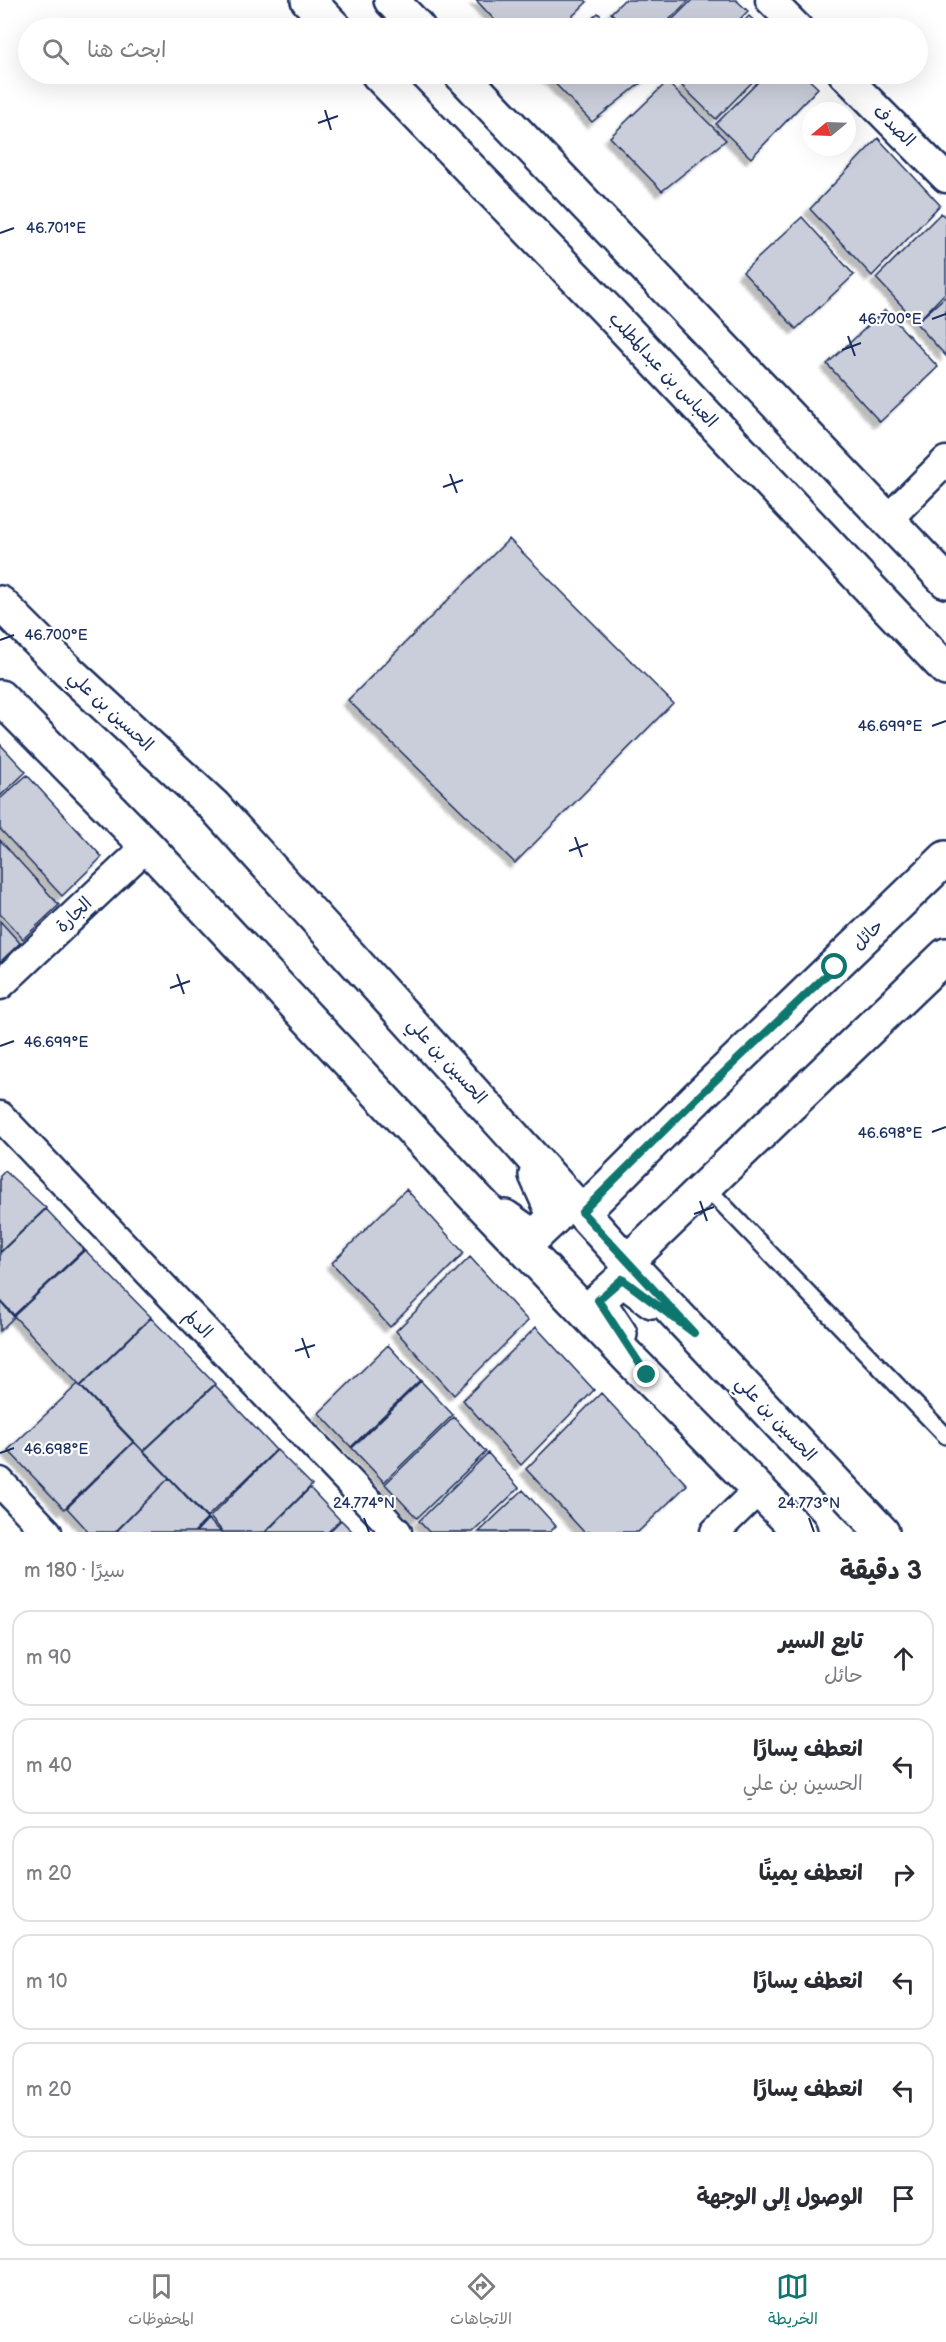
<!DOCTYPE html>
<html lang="ar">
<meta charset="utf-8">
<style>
:root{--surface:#fff;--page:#f2f2f3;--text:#2b2b33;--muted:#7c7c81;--line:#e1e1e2;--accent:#0f766e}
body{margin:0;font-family:"Balsamiq Sans","Playpen Sans Arabic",sans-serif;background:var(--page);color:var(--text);direction:rtl}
.compass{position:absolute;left:802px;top:102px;width:54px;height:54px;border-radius:50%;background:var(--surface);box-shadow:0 6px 24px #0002;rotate:251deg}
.stop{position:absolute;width:18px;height:18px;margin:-14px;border:4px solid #0f766e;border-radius:50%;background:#fff}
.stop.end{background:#0f766e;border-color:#fff;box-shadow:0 2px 6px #0008}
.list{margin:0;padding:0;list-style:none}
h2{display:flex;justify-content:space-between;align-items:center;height:78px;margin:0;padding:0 24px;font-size:26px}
h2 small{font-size:20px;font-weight:400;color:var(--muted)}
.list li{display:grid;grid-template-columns:39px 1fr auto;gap:18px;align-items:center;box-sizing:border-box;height:96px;margin:0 12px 12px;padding:0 12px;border:2px solid var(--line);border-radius:18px}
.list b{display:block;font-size:22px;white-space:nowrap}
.list p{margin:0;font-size:20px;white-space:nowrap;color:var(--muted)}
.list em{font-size:20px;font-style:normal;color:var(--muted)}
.icon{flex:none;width:33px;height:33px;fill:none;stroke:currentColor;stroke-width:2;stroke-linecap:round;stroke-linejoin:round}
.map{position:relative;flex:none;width:946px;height:1532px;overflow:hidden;direction:ltr}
.search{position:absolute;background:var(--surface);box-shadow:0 6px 24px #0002;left:18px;right:18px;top:18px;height:66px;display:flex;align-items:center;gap:15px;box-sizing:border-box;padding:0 21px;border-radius:33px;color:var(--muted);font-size:22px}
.sheet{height:726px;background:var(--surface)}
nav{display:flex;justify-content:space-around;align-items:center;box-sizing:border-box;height:84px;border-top:2px solid var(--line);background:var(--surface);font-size:16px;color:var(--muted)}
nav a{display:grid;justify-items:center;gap:3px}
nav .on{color:var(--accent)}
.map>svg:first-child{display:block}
.building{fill:#caceda;stroke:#1b2f5e;stroke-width:1.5;filter:url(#shadow)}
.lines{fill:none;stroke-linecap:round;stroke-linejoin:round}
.lane-casing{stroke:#1b2f5e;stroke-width:20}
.street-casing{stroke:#1b2f5e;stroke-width:33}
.secondary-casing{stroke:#1b2f5e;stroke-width:38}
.lane{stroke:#fff;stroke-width:15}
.street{stroke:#fff;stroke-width:28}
.secondary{stroke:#fff;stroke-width:33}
.route{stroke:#0f766e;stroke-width:8}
.ticks{fill:none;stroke:#1b2f5e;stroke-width:2}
.labels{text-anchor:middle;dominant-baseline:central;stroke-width:4.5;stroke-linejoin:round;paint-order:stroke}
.street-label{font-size:18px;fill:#1b2f5e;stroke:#fff}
.ticks-label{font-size:15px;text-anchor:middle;fill:#1b2f5e;stroke:#fff;stroke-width:4.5;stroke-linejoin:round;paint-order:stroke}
</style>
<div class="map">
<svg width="946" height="1532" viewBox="0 0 946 1532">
<defs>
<filter id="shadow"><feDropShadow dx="-5.5" dy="5.5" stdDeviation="1.5" flood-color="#0004"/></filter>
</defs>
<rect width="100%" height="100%" fill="#fff"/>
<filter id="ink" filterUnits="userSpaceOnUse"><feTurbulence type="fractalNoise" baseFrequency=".0167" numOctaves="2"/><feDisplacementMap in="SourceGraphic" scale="12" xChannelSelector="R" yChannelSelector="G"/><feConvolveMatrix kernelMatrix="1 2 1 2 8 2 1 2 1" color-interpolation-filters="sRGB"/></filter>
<g filter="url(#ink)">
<path class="building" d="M476 0H585L587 2 560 28H502Z
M624 0H689L661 28H628L611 13Z
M692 0H736L748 11 731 28H664Z
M598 13 613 28H581Z
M749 16 762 28H737Z
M546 74H652L592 122Z
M693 74H760L716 119 682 86Z
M766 74H803L818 88 751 158 716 124Z
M667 82 726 140 662 191 610 137Z
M878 138 940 205 872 276 810 209Z
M941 213 946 218V292L917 322 876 278Z
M802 217 854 275 796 329 743 272Z
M946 296V356L916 323Z
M885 310 938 367 880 422 827 364Z
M509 539 673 703 515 863 348 700Z
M0 744 26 772 0 796Z
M27 775 102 857 62 896 0 829V799Z
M0 840 59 905 23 939 0 914Z
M0 921 20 943 0 962Z
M5 1171 46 1208 0 1252V1176Z
M406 1189 464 1253 390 1327 332 1263Z
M46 1209 84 1249 14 1315 0 1300V1253Z
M85 1250 151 1317 80 1386 14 1316Z
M470 1257 528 1321 454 1395 396 1331Z
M0 1301 14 1317 0 1331Z
M151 1318 215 1384 143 1451 81 1386Z
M536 1327 594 1390 521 1465 463 1400Z
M388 1345 420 1380 351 1447 319 1413Z
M421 1381 453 1415 384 1482 352 1448Z
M78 1384 133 1442 64 1509 8 1450Z
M215 1385 276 1450 207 1517 144 1451Z
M601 1393 687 1485 638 1532H584L526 1469Z
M454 1417 486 1452 417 1518 385 1484Z
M134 1442 169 1478 115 1532H89L67 1508Z
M277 1450 312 1485 265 1532H223L210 1517Z
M488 1453 519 1488 473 1532H429L419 1521Z
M169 1478 207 1519 194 1532H116Z
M310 1488 340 1520 328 1532H266Z
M523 1490 556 1526 550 1532H479Z
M208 1519 221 1532H196Z
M341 1520 353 1532H329Z"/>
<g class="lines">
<defs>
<path id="lane" d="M706 1187 946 1436"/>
<path id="street" d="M770 0 798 28
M843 74 946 178
M887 520 946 461
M0 985 147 846
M0 1116 397 1532
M0 1482 47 1532
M715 1532 759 1489"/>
<path id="secondary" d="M308 0 335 28
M391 0 418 28
M378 74 606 309 946 669
M461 74 946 581
M0 603 69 672 214 806 627 1262 882 1532
M0 697 147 846 474 1196 629 1358 800 1532
M583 1212 698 1097 946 858
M505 1217 534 1237 555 1217 536 1175
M627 1262 946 955
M620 1334 598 1301 622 1279 652 1301"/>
</defs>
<use href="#lane" class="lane-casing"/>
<use href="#street" class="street-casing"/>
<use href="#secondary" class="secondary-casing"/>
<use href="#lane" class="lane"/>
<use href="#street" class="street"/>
<use href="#secondary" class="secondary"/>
</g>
</g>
<g class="lines" filter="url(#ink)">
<path class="route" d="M647 1375 598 1300 622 1279 694 1333 582 1212 698 1097 835 967"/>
</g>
<path class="ticks" d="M325 110 331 130M318 123 338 116M0 233 14 228M932 319 946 314M848 336 855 356M842 350 861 343M450 474 457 493M443 487 463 480M0 640 14 635M932 726 946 721M575 837 582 857M569 851 588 844M177 974 184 994M170 988 190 981M0 1046 14 1041M932 1132 946 1127M700 1201 707 1221M694 1214 714 1207M302 1338 309 1358M295 1351 315 1345M0 1453 14 1448M364 1518 369 1532M809 1518 814 1532"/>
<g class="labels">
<g class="street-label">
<text transform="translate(894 126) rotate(45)">الصدف</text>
<text transform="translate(663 370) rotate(47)">العباس بن عبدالمطلب</text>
<text transform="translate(111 711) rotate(43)">الحسين بن علي</text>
<text transform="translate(74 915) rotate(-44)">الجارة</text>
<text transform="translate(868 935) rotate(-44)">حائل</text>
<text transform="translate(447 1061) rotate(48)">الحسين بن علي</text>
<text transform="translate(198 1324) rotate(46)">الدلم</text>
<text transform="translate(776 1419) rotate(47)">الحسين بن علي</text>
</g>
</g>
<g class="ticks-label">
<text x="56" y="233">46.701°E</text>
<text x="890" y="324">46.700°E</text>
<text x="56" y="640">46.700°E</text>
<text x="890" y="731">46.699°E</text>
<text x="56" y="1047">46.699°E</text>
<text x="890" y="1138">46.698°E</text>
<text x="56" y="1454">46.698°E</text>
<text x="364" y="1508">24.774°N</text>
<text x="809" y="1508">24.773°N</text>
</g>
</svg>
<svg class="compass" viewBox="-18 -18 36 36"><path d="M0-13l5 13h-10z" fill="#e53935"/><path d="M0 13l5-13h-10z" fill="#7c7c81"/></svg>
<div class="stop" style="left:835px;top:967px"></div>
<div class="stop end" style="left:647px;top:1375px"></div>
<div class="search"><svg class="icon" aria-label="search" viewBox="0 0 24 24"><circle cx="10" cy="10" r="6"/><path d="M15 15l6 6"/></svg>ابحث هنا</div>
</div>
<section class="sheet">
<h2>3 دقيقة<small>سيرًا · 180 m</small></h2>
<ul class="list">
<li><svg class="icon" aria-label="ahead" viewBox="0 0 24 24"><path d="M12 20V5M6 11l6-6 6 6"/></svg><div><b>تابع السير</b><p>حائل</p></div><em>90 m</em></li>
<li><svg class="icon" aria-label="left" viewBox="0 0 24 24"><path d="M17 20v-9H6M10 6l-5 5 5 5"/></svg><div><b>انعطف يسارًا</b><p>الحسين بن علي</p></div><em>40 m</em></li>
<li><svg class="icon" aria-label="right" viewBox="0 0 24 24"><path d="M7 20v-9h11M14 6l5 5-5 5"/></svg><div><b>انعطف يمينًا</b></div><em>20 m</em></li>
<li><svg class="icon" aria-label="left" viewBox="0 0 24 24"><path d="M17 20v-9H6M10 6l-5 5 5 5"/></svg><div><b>انعطف يسارًا</b></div><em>10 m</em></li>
<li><svg class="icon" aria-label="left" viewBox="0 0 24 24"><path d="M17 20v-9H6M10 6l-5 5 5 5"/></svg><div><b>انعطف يسارًا</b></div><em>20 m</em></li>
<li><svg class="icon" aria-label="arrive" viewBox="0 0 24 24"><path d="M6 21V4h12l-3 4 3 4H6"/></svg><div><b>الوصول إلى الوجهة</b></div></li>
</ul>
</section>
<nav>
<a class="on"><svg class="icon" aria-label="map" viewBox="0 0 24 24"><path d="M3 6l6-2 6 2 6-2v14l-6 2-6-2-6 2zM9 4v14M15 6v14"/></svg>الخريطة</a>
<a><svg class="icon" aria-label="directions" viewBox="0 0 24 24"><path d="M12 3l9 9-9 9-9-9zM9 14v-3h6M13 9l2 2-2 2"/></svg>الاتجاهات</a>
<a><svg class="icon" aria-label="saved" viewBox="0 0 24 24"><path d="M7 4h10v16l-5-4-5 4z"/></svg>المحفوظات</a>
</nav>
